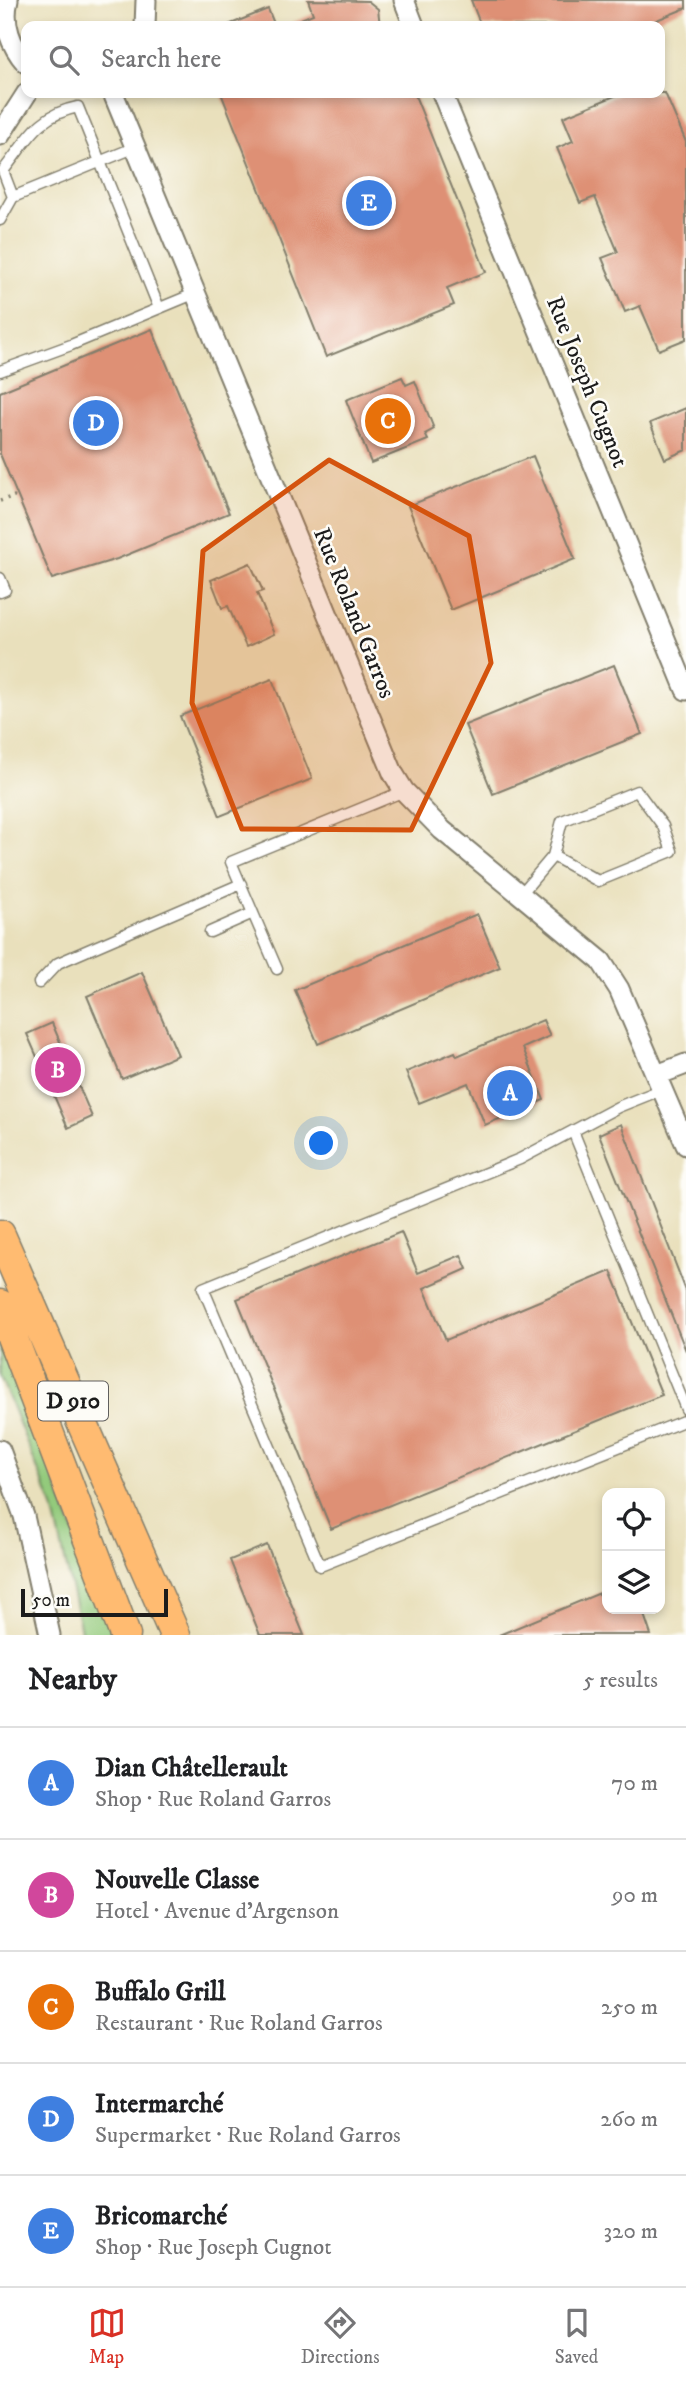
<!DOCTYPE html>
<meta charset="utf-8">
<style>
:root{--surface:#fff;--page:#f6f6f6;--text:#202124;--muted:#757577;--line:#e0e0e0;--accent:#d93025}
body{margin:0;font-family:"IM FELL DW Pica",serif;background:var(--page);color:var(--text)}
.controls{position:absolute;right:21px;bottom:21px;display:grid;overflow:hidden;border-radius:14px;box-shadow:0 4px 10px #0003}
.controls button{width:63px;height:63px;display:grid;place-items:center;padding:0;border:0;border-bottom:2px solid var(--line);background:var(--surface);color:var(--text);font:35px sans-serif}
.scale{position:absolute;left:21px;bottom:18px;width:147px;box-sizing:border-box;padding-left:7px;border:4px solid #1c1c1c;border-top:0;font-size:19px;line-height:24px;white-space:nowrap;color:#1c1c1c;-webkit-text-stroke:5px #fdfcf7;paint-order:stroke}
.you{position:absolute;left:322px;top:1144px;width:24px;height:24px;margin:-18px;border:5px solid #fff;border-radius:50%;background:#1a73e8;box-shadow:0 0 0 10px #1a73e833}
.badge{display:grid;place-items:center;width:46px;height:46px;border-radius:50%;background:var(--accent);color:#fff;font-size:23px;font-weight:700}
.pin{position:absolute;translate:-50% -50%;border:4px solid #fff;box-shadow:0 2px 7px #0006}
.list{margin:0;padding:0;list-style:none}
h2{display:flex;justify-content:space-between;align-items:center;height:91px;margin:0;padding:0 28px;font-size:30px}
h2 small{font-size:23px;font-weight:400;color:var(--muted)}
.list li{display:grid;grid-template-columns:46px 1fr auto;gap:21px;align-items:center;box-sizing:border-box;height:112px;padding:0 28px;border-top:2px solid var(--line)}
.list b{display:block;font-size:26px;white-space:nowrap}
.list p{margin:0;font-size:23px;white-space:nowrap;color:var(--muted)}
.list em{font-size:23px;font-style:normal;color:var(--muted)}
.icon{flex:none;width:38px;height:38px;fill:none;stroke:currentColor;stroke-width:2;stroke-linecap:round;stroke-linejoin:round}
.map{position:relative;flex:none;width:686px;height:1635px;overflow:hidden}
.search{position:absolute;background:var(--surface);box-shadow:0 4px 10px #0003;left:21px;right:21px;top:21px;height:77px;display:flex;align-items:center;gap:18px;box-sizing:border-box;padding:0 24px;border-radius:14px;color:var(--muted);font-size:26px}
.sheet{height:651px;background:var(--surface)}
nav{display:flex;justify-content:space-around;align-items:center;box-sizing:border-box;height:98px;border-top:2px solid var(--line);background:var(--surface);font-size:19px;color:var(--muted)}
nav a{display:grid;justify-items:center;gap:4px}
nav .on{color:var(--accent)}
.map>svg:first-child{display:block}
.green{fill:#93ca7c;stroke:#58734c;stroke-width:2}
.building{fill:#de9075}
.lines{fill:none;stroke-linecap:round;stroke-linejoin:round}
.lane-casing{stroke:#827e6c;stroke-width:13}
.street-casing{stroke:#827e6c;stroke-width:23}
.primary-casing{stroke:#827e6c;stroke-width:33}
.path{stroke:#827e6c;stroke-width:3.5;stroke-dasharray:2 5;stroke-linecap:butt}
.lane{stroke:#fff;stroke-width:10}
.street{stroke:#fff;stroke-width:19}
.primary{stroke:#ffbb71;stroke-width:30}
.marked{fill:#d4530e;fill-opacity:0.2;stroke:#d4530e;stroke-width:5;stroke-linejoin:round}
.labels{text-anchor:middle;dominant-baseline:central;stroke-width:5;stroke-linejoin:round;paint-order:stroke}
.shield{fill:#fdfcf7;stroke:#605f5e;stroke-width:2}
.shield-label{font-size:23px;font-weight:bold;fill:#1c1c1c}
.street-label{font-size:24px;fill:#1c1c1c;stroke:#fdfcf7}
</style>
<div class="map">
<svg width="686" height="1635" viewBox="0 0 686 1635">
<rect width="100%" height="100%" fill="#fdfcf7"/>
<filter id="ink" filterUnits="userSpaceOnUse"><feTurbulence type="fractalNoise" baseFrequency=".0143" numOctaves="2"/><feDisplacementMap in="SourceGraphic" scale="14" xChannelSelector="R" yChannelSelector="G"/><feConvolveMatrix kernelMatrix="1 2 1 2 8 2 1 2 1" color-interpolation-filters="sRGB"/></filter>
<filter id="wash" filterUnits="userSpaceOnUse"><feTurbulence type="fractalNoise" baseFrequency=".00686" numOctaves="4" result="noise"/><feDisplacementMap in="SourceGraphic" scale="28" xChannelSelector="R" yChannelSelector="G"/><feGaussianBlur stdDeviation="1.57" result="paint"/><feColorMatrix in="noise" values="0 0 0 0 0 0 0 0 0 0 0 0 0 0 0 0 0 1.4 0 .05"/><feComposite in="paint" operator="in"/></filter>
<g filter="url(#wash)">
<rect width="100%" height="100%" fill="#e9e0bc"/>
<path class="green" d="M0 1335 113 1635H82L53 1507 0 1376Z"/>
<g id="blocks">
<path class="building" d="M308 0 368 1 378 9 380 26H284L313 14Z
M471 0H686V8L642 26H481Z
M268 9 275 26H226Z
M221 93H414L486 272 447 288 454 305 326 357Z
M622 93H665L686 142V339L659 350 640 306 625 312 602 258 618 252 595 197 580 203 557 148 573 141 563 117Z
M152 329 229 513 117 559 52 579 0 454V392Z
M402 377 406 385 415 381 434 429 425 434 428 440 371 463 346 400Z
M686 408V450L665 459 650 423Z
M533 456 575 559 451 610 408 506Z
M250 563 263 591 257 593 274 634 246 647 228 606 222 608 211 580Z
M614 665 642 734 493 794 465 725Z
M272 679 312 779 220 816 180 716Z
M477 914 500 967 318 1044 295 990Z
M142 972 178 1055 122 1079 87 996Z
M543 1020 550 1036 523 1048 544 1100 485 1125 468 1083 419 1103 406 1072 455 1052 457 1056Z
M52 1023 92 1117 68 1128 27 1034Z
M621 1124 686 1291V1351L599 1134Z
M401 1232 418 1273 461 1255 467 1269 424 1288 446 1340 611 1271 662 1395 331 1529 237 1299Z
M267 1545 304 1635H260L230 1560Z
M607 1590V1609H642L651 1635H499Z"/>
</g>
</g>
<g filter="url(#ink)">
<use href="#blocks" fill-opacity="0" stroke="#827e6c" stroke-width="2"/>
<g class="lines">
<defs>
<path id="lane" d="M13 197 3 171C28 140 37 115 78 107L159 308
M0 220 13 197 136 147
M0 371 71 345 196 293
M0 578 5 590 0 592
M521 894 553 856 562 821 637 791 663 826 672 851 598 881 553 856
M210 932 253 913
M277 969 231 862 404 791
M39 983 58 963 241 884
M663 1089 618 1107 520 1159 203 1288 320 1566 686 1420
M573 1131 686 1409"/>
<path id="street" d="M8 0C2 23 11 46 26 63
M404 0 414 26
M145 26 146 0
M113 93 393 773 404 791 442 830 601 961 619 989 686 1145
M442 93 686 690
M0 135 27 93
M657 1075 686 1064
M0 1450 24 1516 50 1635"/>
<path id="primary" d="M0 1235 175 1635
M0 1305 125 1635"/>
</defs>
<use href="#lane" class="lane-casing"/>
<use href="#street" class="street-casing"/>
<use href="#primary" class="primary-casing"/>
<path class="path" d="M0 501 17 495"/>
<use href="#lane" class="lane"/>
<use href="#street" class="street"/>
<use href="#primary" class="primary"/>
</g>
</g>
<path class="marked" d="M329 460 469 536 491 663 411 830 242 829 192 703 203 551Z"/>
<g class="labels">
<rect class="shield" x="38" y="1381.5" width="70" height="39" rx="5"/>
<g class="shield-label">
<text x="73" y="1401">D 910</text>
</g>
<g class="street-label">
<text transform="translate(587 382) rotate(68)">Rue Joseph Cugnot</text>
<text transform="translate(354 613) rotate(68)">Rue Roland Garros</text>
</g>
</g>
</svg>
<div class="controls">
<button><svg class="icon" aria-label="locate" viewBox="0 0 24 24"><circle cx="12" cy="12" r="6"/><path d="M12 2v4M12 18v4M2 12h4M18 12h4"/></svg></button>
<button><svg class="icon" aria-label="layers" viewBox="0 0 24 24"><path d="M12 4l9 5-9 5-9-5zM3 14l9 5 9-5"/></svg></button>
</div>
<div class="scale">50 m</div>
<div class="you"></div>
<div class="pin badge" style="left:510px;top:1093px;background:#3f7fe0">A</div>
<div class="pin badge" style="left:58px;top:1070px;background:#d1479c">B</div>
<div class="pin badge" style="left:388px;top:421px;background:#e8710a">C</div>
<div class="pin badge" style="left:96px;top:423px;background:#3f7fe0">D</div>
<div class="pin badge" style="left:369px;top:203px;background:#3f7fe0">E</div>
<div class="search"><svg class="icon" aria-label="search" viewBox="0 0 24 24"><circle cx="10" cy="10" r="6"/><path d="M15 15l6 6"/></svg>Search here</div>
</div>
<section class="sheet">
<h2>Nearby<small>5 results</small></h2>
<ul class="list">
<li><span class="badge" style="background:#3f7fe0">A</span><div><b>Dian Châtellerault</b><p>Shop · Rue Roland Garros</p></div><em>70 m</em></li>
<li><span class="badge" style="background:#d1479c">B</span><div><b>Nouvelle Classe</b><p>Hotel · Avenue d'Argenson</p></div><em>90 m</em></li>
<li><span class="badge" style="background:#e8710a">C</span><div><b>Buffalo Grill</b><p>Restaurant · Rue Roland Garros</p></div><em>250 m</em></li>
<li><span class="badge" style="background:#3f7fe0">D</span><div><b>Intermarché</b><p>Supermarket · Rue Roland Garros</p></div><em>260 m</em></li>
<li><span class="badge" style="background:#3f7fe0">E</span><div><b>Bricomarché</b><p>Shop · Rue Joseph Cugnot</p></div><em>320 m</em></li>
</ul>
</section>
<nav>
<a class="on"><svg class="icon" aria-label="map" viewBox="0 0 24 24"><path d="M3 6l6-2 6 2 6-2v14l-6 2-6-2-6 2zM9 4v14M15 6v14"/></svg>Map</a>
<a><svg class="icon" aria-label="directions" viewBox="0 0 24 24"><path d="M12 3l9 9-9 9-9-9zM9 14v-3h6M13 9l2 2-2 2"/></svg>Directions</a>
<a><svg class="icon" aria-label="saved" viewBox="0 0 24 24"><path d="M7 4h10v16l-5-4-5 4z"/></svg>Saved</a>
</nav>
